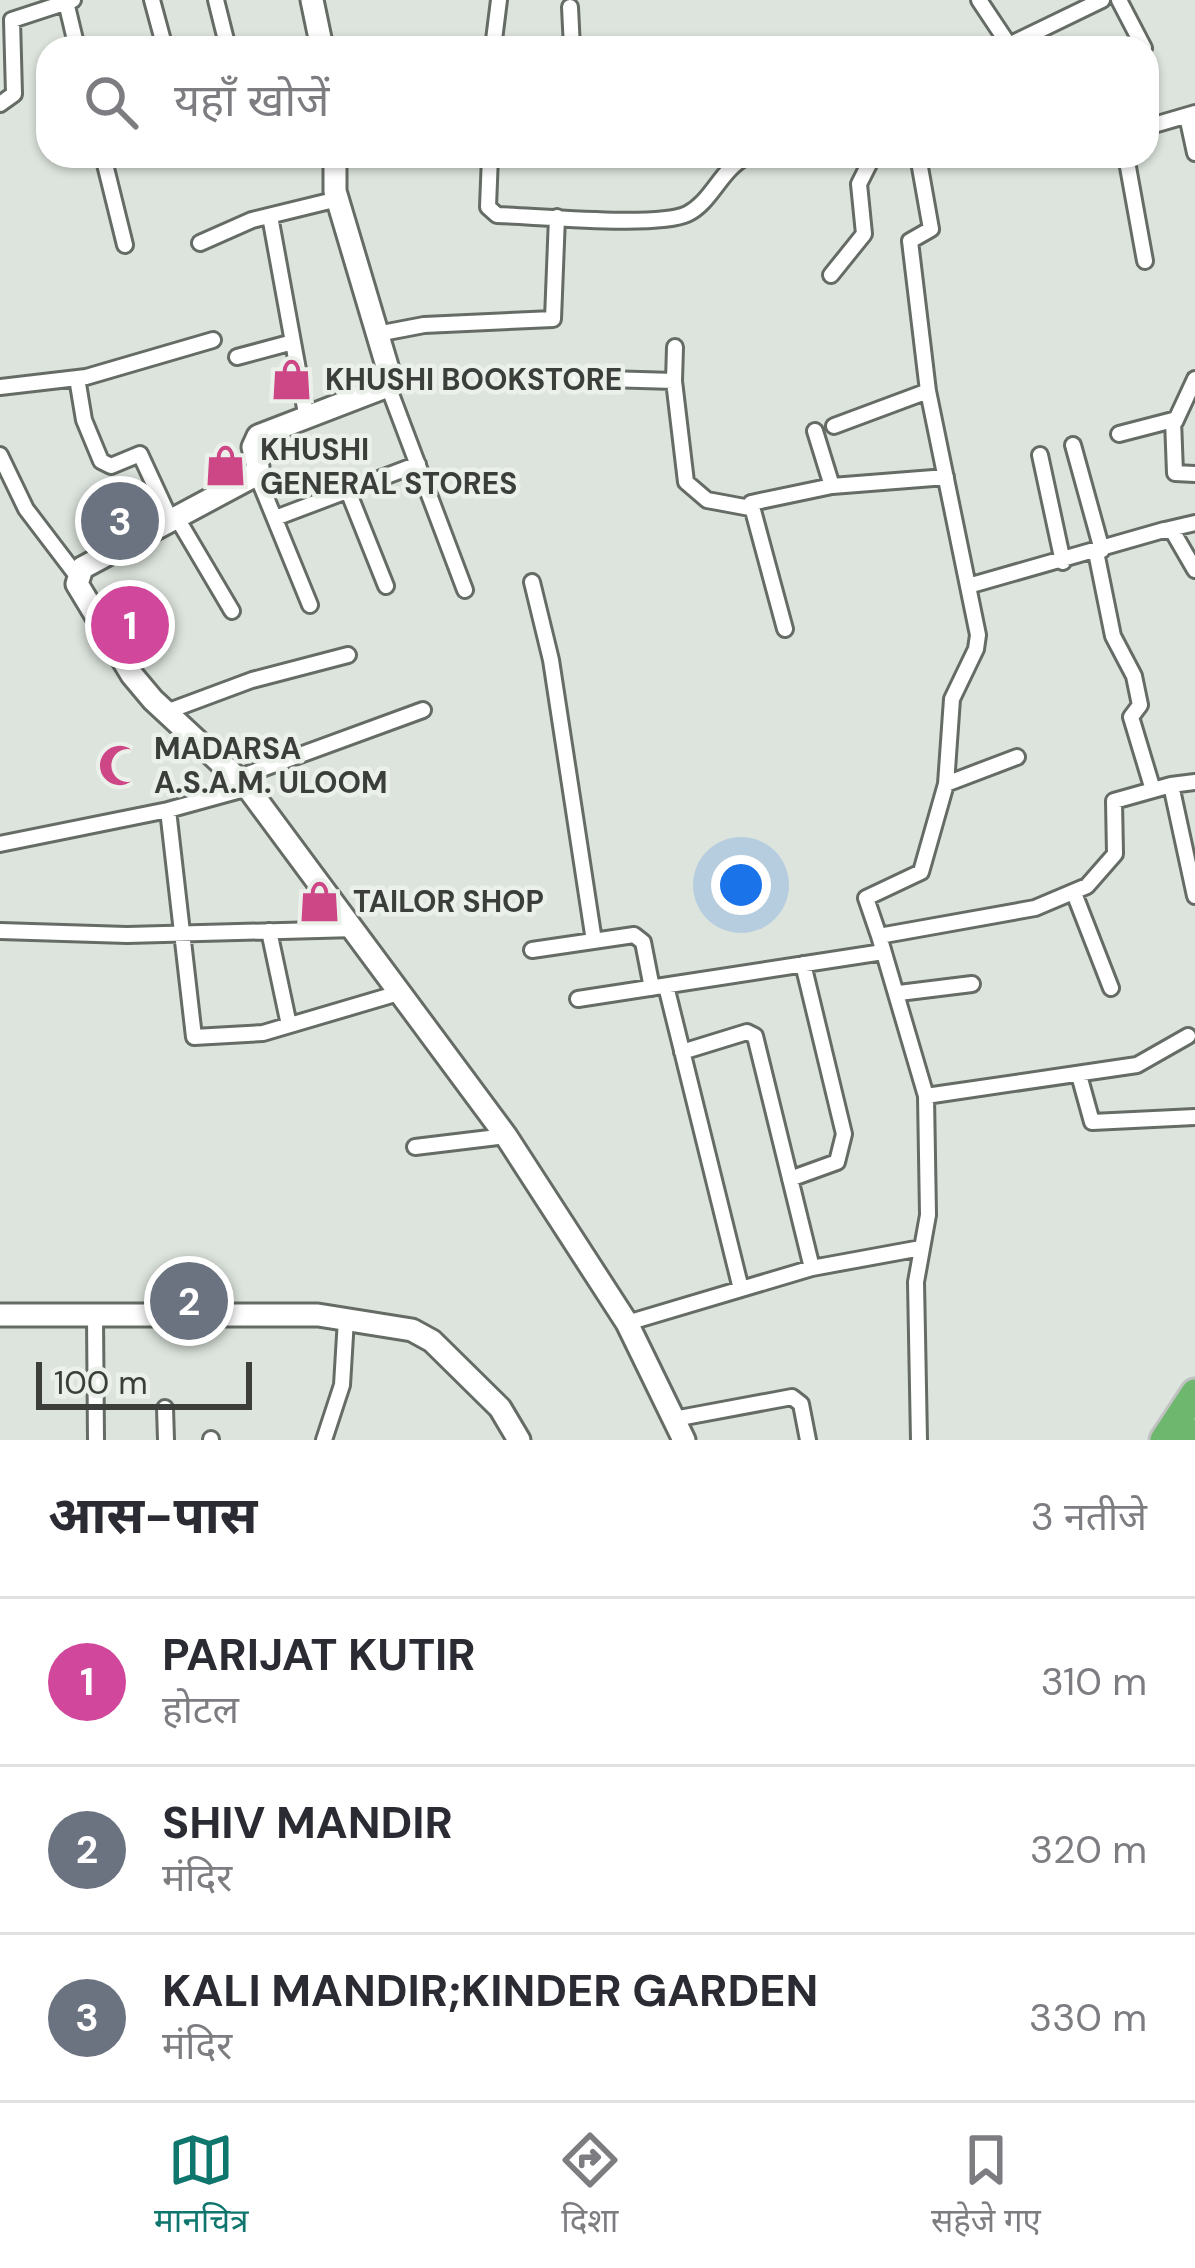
<!DOCTYPE html>
<html lang="hi">
<meta charset="utf-8">
<style>
:root{--surface:#fff;--page:#f2f2f3;--text:#2b2b33;--muted:#7c7c81;--line:#e1e1e2;--accent:#0f766e}
body{margin:0;font-family:"DM Sans","Noto Sans Devanagari",sans-serif;background:var(--page);color:var(--text)}
.scale{position:absolute;left:36px;bottom:30px;width:216px;box-sizing:border-box;padding-left:12px;border:6px solid #3b3e3b;border-top:0;font-size:33px;line-height:42px;white-space:nowrap;color:#3b3e3b;-webkit-text-stroke:9px #ebf1ea;paint-order:stroke}
.you{position:absolute;left:741px;top:885px;width:42px;height:42px;margin:-30px;border:9px solid #fff;border-radius:50%;background:#1a73e8;box-shadow:0 0 0 18px #1a73e833}
.badge{display:grid;place-items:center;width:78px;height:78px;border-radius:50%;background:var(--accent);color:#fff;font-size:39px;font-weight:700}
.pin{position:absolute;translate:-50% -50%;border:6px solid #fff;box-shadow:0 3px 12px #0006}
.list{margin:0;padding:0;list-style:none}
h2{display:flex;justify-content:space-between;align-items:center;height:156px;margin:0;padding:0 48px;font-size:51px}
h2 small{font-size:39px;font-weight:400;color:var(--muted)}
.list li{display:grid;grid-template-columns:78px 1fr auto;gap:36px;align-items:center;box-sizing:border-box;height:168px;padding:0 48px;border-top:3px solid var(--line)}
.list b{display:block;font-size:45px;white-space:nowrap}
.list p{margin:0;font-size:39px;white-space:nowrap;color:var(--muted)}
.list em{font-size:39px;font-style:normal;color:var(--muted)}
.icon{flex:none;width:66px;height:66px;fill:none;stroke:currentColor;stroke-width:2;stroke-linecap:round;stroke-linejoin:round}
.map{position:relative;flex:none;width:1195px;height:1440px;overflow:hidden}
.search{position:absolute;background:var(--surface);box-shadow:0 3px 9px #0004;left:36px;right:36px;top:36px;height:132px;display:flex;align-items:center;gap:30px;box-sizing:border-box;padding:0 42px;border-radius:36px;color:var(--muted);font-size:45px}
.sheet{height:660px;background:var(--surface)}
nav{display:flex;justify-content:space-around;align-items:center;box-sizing:border-box;height:168px;border-top:3px solid var(--line);background:var(--surface);font-size:33px;color:var(--muted)}
nav a{display:grid;justify-items:center;gap:6px}
nav .on{color:var(--accent)}
.map>svg:first-child{display:block}
.lines{fill:none;stroke-linecap:round;stroke-linejoin:round}
.street-casing{stroke:#656b65;stroke-width:20}
.secondary-casing{stroke:#656b65;stroke-width:27}
.highway-casing{stroke:#c0c1c0;stroke-width:33}
.street{stroke:#fff;stroke-width:14}
.secondary{stroke:#fff;stroke-width:21}
.highway{stroke:#6db76f;stroke-width:27}
.labels{text-anchor:middle;dominant-baseline:central;stroke-width:9;stroke-linejoin:round;paint-order:stroke}
.poi-label{font-size:30px;font-weight:bold;fill:#3b3e3b;stroke:#ebf1ea;text-anchor:start}
</style>
<div class="map">
<svg width="1195" height="1440" viewBox="0 0 1195 1440">
<rect width="100%" height="100%" fill="#dde4dd"/>
<g class="lines">
<defs>
<path id="street" d="M152 0 165 48
M216 0 228 48
M979 0 1009 45 1102 0
M1119 0 1144 48
M66 2 77 48
M570 7 572 48
M493 48 499 0
M0 104 14 94 12 20 73 0
M1187 116 1195 153
M1147 127 1195 113
M103 156 125 245
M490 156 488 207 497 215C536 216 657 228 687 214 712 202 720 170 747 156
M918 156 931 229 910 241 928 391
M1022 156 1023 157
M1126 156 1145 261
M270 216 307 419
M200 243 252 220 338 199
M831 275 864 234 859 184 873 156
M377 334 424 325 553 319 557 217
M675 347 674 381 686 482 707 500 750 508
M237 357 293 342
M77 378 84 420 101 461 111 466 140 454 172 523
M573 378 674 381
M388 386 465 590
M0 387 86 377 213 340
M1175 422 1195 379
M834 426 928 391 978 635 976 649 952 699 946 784 921 872 866 898 879 936
M815 431 832 486
M1119 434 1173 420 1175 473 1195 474
M1073 445 1102 550
M0 455 26 509 77 576
M1040 455 1063 562
M256 473 310 605
M348 491 386 586
M278 517 418 464
M177 518 232 611
M1165 530 1195 523
M1096 552 1113 636 1134 676 1140 705 1131 717 1153 790
M532 582 551 660 594 941
M968 586 1164 530 1173 532 1195 570
M785 629 751 503 832 486 946 477
M166 712 252 680 348 655
M237 778 423 710
M1195 782 1171 785 1195 896
M946 784 1017 757
M168 810 194 1037 263 1033 402 992
M0 844 168 810 248 788
M1074 893 1111 988
M0 931 127 935 356 929
M269 931 289 1025
M532 950 634 935 643 942 652 988
M666 986 741 1289
M899 993 972 984
M578 999 883 952
M682 1052 747 1032 755 1036 812 1268
M1079 1075 1092 1122 1195 1117
M926 1096 1137 1065 1188 1036
M415 1147 506 1136
M790 1179 837 1162 844 1134 803 964
M95 1317 96 1440
M627 1323 812 1268 921 1248
M165 1408 166 1440
M674 1419 792 1397 801 1404 808 1440
M211 1439V1440
M324 1440 342 1385 346 1319
M919 1440 916 1282 928 1215 926 1096 879 936 1035 908 1087 886 1115 854 1114 801 1171 785"/>
<path id="secondary" d="M312 0 322 48
M335 156V191L390 376 388 386 258 436 253 447 258 467 252 477 82 568 77 584 132 675 153 700 248 788 506 1136 627 1323 684 1440
M0 1315H318L412 1330 432 1341 500 1408 519 1440"/>
<path id="highway" d="M1164 1440 1195 1393
M1191 1440 1195 1433"/>
</defs>
<use href="#street" class="street-casing"/>
<use href="#secondary" class="secondary-casing"/>
<use href="#highway" class="highway-casing"/>
<use href="#street" class="street"/>
<use href="#secondary" class="secondary"/>
<use href="#highway" class="highway"/>
</g>
<defs>
<symbol id="shop-bare" viewBox="-9 -9 18 18"><path d="M-5-2.5h2.3a2.7 3.5 0 0 1 5.4 0H5L5.5 6h-11ZM-1.5-2.5h3a1.5 2.3 0 0 0-3 0Z" fill="#cd4686" stroke="#ebf1ea" stroke-width="2.5" paint-order="stroke"/></symbol>
<symbol id="mosque-bare" viewBox="-9 -9 18 18"><path d="M3.5-4.9A6 6 0 1 0 3.5 4.9A5 5 0 1 1 3.5-4.9Z" fill="#cd4686" stroke="#ebf1ea" stroke-width="2.5" paint-order="stroke"/></symbol>
</defs>
<g fill-rule="evenodd">
<use href="#shop-bare" x="262" y="350" width="59" height="59"/>
<use href="#shop-bare" x="196" y="436" width="59" height="59"/>
<use href="#mosque-bare" x="90" y="736" width="59" height="59"/>
<use href="#shop-bare" x="290" y="872" width="59" height="59"/>
</g>
<g class="labels">
<g class="poi-label">
<text x="325" y="379">KHUSHI BOOKSTORE</text>
<text x="260" y="449">KHUSHI<tspan x="260" dy="34">GENERAL STORES</tspan></text>
<text x="154" y="748">MADARSA<tspan x="154" dy="34">A.S.A.M. ULOOM</tspan></text>
<text x="353" y="901">TAILOR SHOP</text>
</g>
</g>
</svg>
<div class="scale">100 m</div>
<div class="you"></div>
<div class="pin badge" style="left:130px;top:625px;background:#d1479c">1</div>
<div class="pin badge" style="left:189px;top:1301px;background:#6b7280">2</div>
<div class="pin badge" style="left:120px;top:521px;background:#6b7280">3</div>
<div class="search"><svg class="icon" aria-label="search" viewBox="0 0 24 24"><circle cx="10" cy="10" r="6"/><path d="M15 15l6 6"/></svg>यहाँ खोजें</div>
</div>
<section class="sheet">
<h2>आस-पास<small>3 नतीजे</small></h2>
<ul class="list">
<li><span class="badge" style="background:#d1479c">1</span><div><b>PARIJAT KUTIR</b><p>होटल</p></div><em>310 m</em></li>
<li><span class="badge" style="background:#6b7280">2</span><div><b>SHIV MANDIR</b><p>मंदिर</p></div><em>320 m</em></li>
<li><span class="badge" style="background:#6b7280">3</span><div><b>KALI MANDIR;KINDER GARDEN</b><p>मंदिर</p></div><em>330 m</em></li>
</ul>
</section>
<nav>
<a class="on"><svg class="icon" aria-label="map" viewBox="0 0 24 24"><path d="M3 6l6-2 6 2 6-2v14l-6 2-6-2-6 2zM9 4v14M15 6v14"/></svg>मानचित्र</a>
<a><svg class="icon" aria-label="directions" viewBox="0 0 24 24"><path d="M12 3l9 9-9 9-9-9zM9 14v-3h6M13 9l2 2-2 2"/></svg>दिशा</a>
<a><svg class="icon" aria-label="saved" viewBox="0 0 24 24"><path d="M7 4h10v16l-5-4-5 4z"/></svg>सहेजे गए</a>
</nav>
